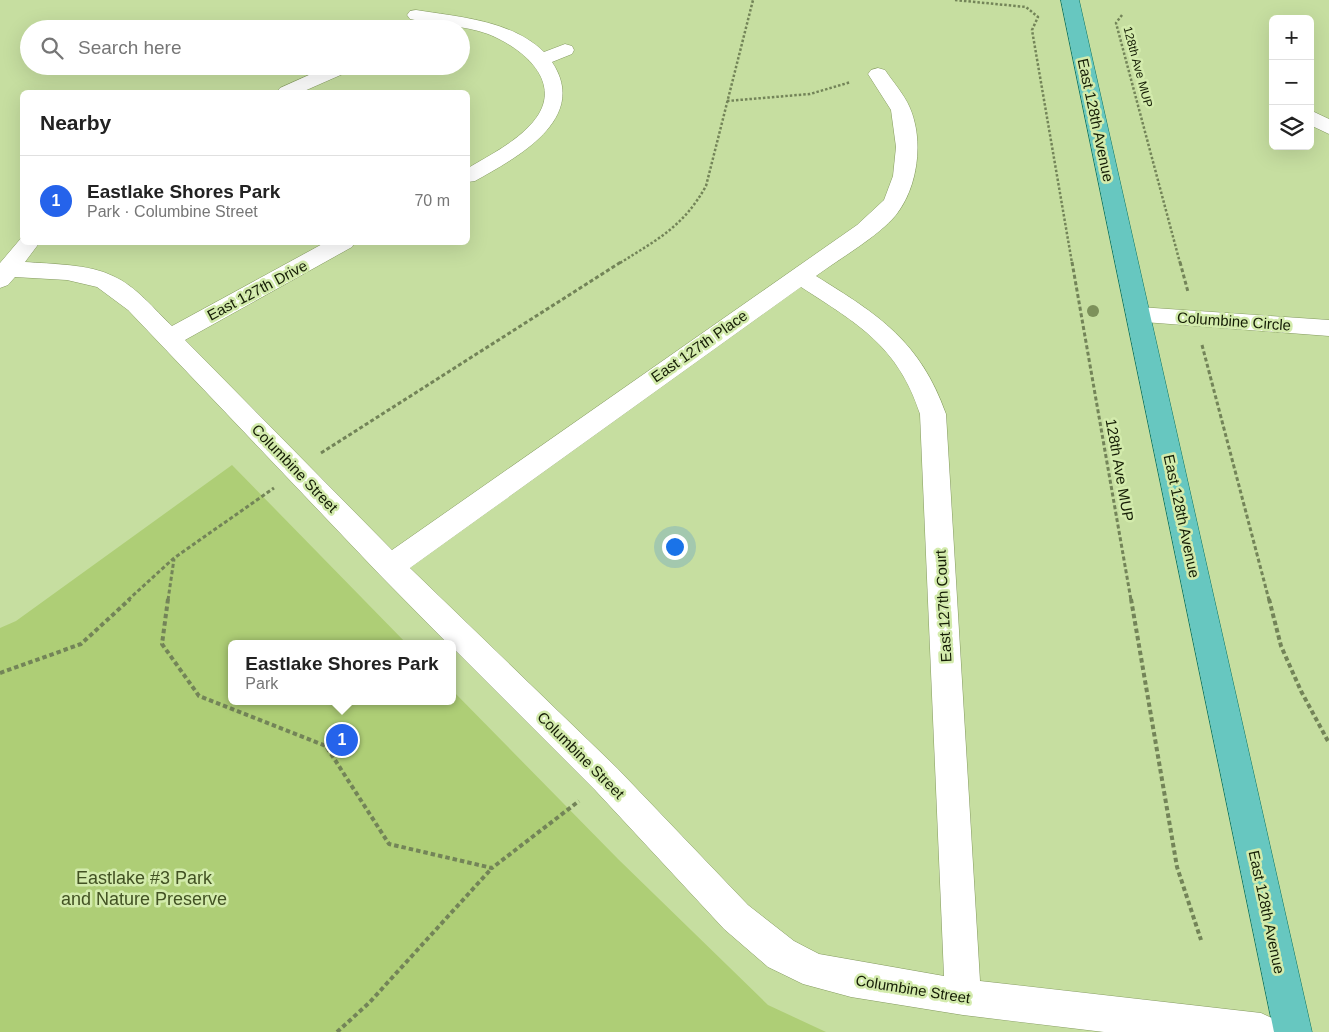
<!DOCTYPE html>
<meta charset="utf-8">
<style>
:root{--surface:#fff;--page:#f2f2f2;--text:#222;--muted:#767676;--line:#e0e0e0;--accent:#2563eb}
body{margin:0;font-family:Helvetica,sans-serif;background:var(--page);color:var(--text)}
.controls{position:absolute;right:15px;top:15px;display:grid;overflow:hidden;border-radius:8px;box-shadow:0 5px 20px #0002}
.controls button{width:45px;height:45px;display:grid;place-items:center;padding:0;border:0;border-bottom:1px solid var(--line);background:var(--surface);color:var(--text);font:25px sans-serif}
.you{position:absolute;left:674px;top:546px;width:18px;height:18px;margin:-12px;border:4px solid #fff;border-radius:50%;background:#1a73e8;box-shadow:0 0 0 8px #1a73e833}
.badge{display:grid;place-items:center;width:32px;height:32px;border-radius:50%;background:var(--accent);color:#fff;font-size:16px;font-weight:700}
.pin{position:absolute;translate:-50% -50%;border:2px solid #fff;box-shadow:0 1px 5px #0006}
.popup{position:absolute;left:228px;top:640px;width:228px;height:65px;box-sizing:border-box;display:grid;place-content:center;border-radius:8px;background:var(--surface);filter:drop-shadow(0 1px 4px #0005);font-size:16px;white-space:nowrap;color:var(--muted)}
.popup b{font-size:19px;color:var(--text)}
.popup::after{content:'';position:absolute;left:50%;top:100%;margin-left:-10px;border:10px solid transparent;border-top-color:var(--surface)}
.list{margin:0;padding:0;list-style:none}
h2{display:flex;justify-content:space-between;align-items:center;height:65px;margin:0;padding:0 20px;font-size:21px}
h2 small{font-size:16px;font-weight:400;color:var(--muted)}
.list li{display:grid;grid-template-columns:32px 1fr auto;gap:15px;align-items:center;box-sizing:border-box;height:90px;padding:0 20px;border-top:1px solid var(--line)}
.list b{display:block;font-size:19px;white-space:nowrap}
.list p{margin:0;font-size:16px;white-space:nowrap;color:var(--muted)}
.list em{font-size:16px;font-style:normal;color:var(--muted)}
.icon{flex:none;width:28px;height:28px;fill:none;stroke:currentColor;stroke-width:2;stroke-linecap:round;stroke-linejoin:round}
.map{position:relative;flex:none;width:1329px;height:1032px;overflow:hidden}
.search{position:absolute;background:var(--surface);box-shadow:0 5px 20px #0002;left:20px;top:20px;width:450px;height:55px;display:flex;align-items:center;gap:12px;box-sizing:border-box;padding:0 18px;border-radius:28px;color:var(--muted);font-size:19px}
.panel{position:absolute;background:var(--surface);box-shadow:0 5px 20px #0002;left:20px;top:90px;width:450px;height:155px;border-radius:8px}
.map>svg:first-child{display:block}
.green{fill:#aece76}
.lines{fill:none;stroke-linecap:round;stroke-linejoin:round}
.minor-casing{stroke:#849a5f;stroke-width:1}
.major-casing{stroke:#087363;stroke-width:1}
.path-far2{stroke:#738458;stroke-width:2.5;stroke-dasharray:2.5 2;stroke-linecap:butt}
.path-far1{stroke:#738458;stroke-width:3;stroke-dasharray:4 2.5;stroke-linecap:butt}
.path{stroke:#738458;stroke-width:4;stroke-dasharray:4.5 3;stroke-linecap:butt}
.minor{fill:#fff;fill-rule:evenodd}
.major{fill:#67c7c0;fill-rule:evenodd}
.tree{fill:#7d915b}
.labels{text-anchor:middle;dominant-baseline:central;stroke-width:5;stroke-linejoin:round;paint-order:stroke}
.far-street-label{font-size:12px;fill:#151d05;stroke:#d3ebac}
.street-label{font-size:15px;fill:#151d05;stroke:#d3ebac}
.near-park-label{font-size:18px;fill:#425223;stroke:#d3ebac}
</style>
<div class="map">
<svg width="1329" height="1032" viewBox="0 0 1329 1032">
<rect width="100%" height="100%" fill="#c6dea0"/>
<path class="green" d="M232 465 407 644H232V701H452V690L618 859 768 1005 826 1032H0V628L16 621Z"/>
<g class="lines">
<defs>
<path id="minor" d="M416 10C459 17 511 20 544 52L565 44 572 46 574 50 572 54 552 62C590 119 516 158 475 181L468 182V168C490 155 516 142 533 122 566 83 523 48 488 34 463 25 436 25 410 19L407 15 410 11Z
M329 66H354L352 70 302 92H277L280 88Z
M878 68 885 70C893 82 904 94 910 108 924 141 918 187 896 215 879 236 839 259 816 276 879 315 920 341 946 414L980 981 1261 1013 1274 1019 1280 1032H1104L963 1015 851 997 803 984 768 967 724 929 595 790 452 647V644H448L380 575 128 310 97 287 67 280 15 277 8 285 0 288V263L22 237V242H40L25 262C51 264 90 264 113 276 136 286 154 309 172 326L326 242H355L352 247 185 340 392 550 857 225 884 200 893 176 896 147 891 110 868 74 871 70ZM801 287C858 324 898 346 920 414L944 976 819 954 794 941 748 905 617 768 410 568Z
M1310 110 1329 119V134L1310 125Z
M1139 307 1329 320V336L1131 321 1127 315 1131 309Z"/>
<path id="major" d="M1061 0H1079L1312 1032H1274Z"/>
</defs>
<use href="#minor" class="minor-casing"/>
<use href="#major" class="major-casing"/>
<path class="path-far2" d="M955 0 1026 7 1038 17 1032 30 1072 263
M1122 15 1116 23 1180 263
M727 101 810 94 851 82
M620 263C658 239 683 227 706 186L753 0"/>
<path class="path-far1" d="M1072 262 1131 600
M1180 262 1188 292
M1202 345 1269 600
M321 453 621 262
M128 600 174 558 274 488
M168 600 174 559"/>
<path class="path" d="M168 599 162 644 199 696 326 746 389 844 492 868 579 801
M1131 599 1177 867 1201 940
M1269 599 1281 646 1301 691 1329 743
M0 673 81 644 130 599
M337 1032 369 1003 492 868"/>
<use href="#minor" class="minor"/>
<use href="#major" class="major"/>
</g>
<circle class="tree" cx="1093" cy="311" r="6"/>
<g class="labels">
<g class="far-street-label">
<text transform="translate(1138 67) rotate(75)">128th Ave MUP</text>
</g>
<g class="street-label">
<text transform="translate(1096 120) rotate(78)">East 128th Avenue</text>
<text transform="translate(257 290) rotate(-28)">East 127th Drive</text>
<text transform="translate(1234 321) rotate(4)">Columbine Circle</text>
<text transform="translate(699 346) rotate(-35)">East 127th Place</text>
<text transform="translate(295 468) rotate(46)">Columbine Street</text>
<text transform="translate(1120 470) rotate(80)">128th Ave MUP</text>
<text transform="translate(1182 516) rotate(78)">East 128th Avenue</text>
<text transform="translate(943 606) rotate(-93)">East 127th Court</text>
<text transform="translate(581 755) rotate(45)">Columbine Street</text>
<text transform="translate(1267 912) rotate(78)">East 128th Avenue</text>
<text transform="translate(913 989) rotate(9)">Columbine Street</text>
</g>
<g class="near-park-label">
<text x="144" y="878">Eastlake #3 Park<tspan x="144" dy="21">and Nature Preserve</tspan></text>
</g>
</g>
</svg>
<div class="controls">
<button>+</button>
<button>−</button>
<button><svg class="icon" aria-label="layers" viewBox="0 0 24 24"><path d="M12 4l9 5-9 5-9-5zM3 14l9 5 9-5"/></svg></button>
</div>
<div class="you"></div>
<div class="pin badge" style="left:342px;top:740px">1</div>
<div class="popup"><b>Eastlake Shores Park</b>Park</div>
<div class="search"><svg class="icon" aria-label="search" viewBox="0 0 24 24"><circle cx="10" cy="10" r="6"/><path d="M15 15l6 6"/></svg>Search here</div>
<section class="panel">
<h2>Nearby<small></small></h2>
<ul class="list">
<li><span class="badge">1</span><div><b>Eastlake Shores Park</b><p>Park · Columbine Street</p></div><em>70 m</em></li>
</ul>
</section>
</div>
